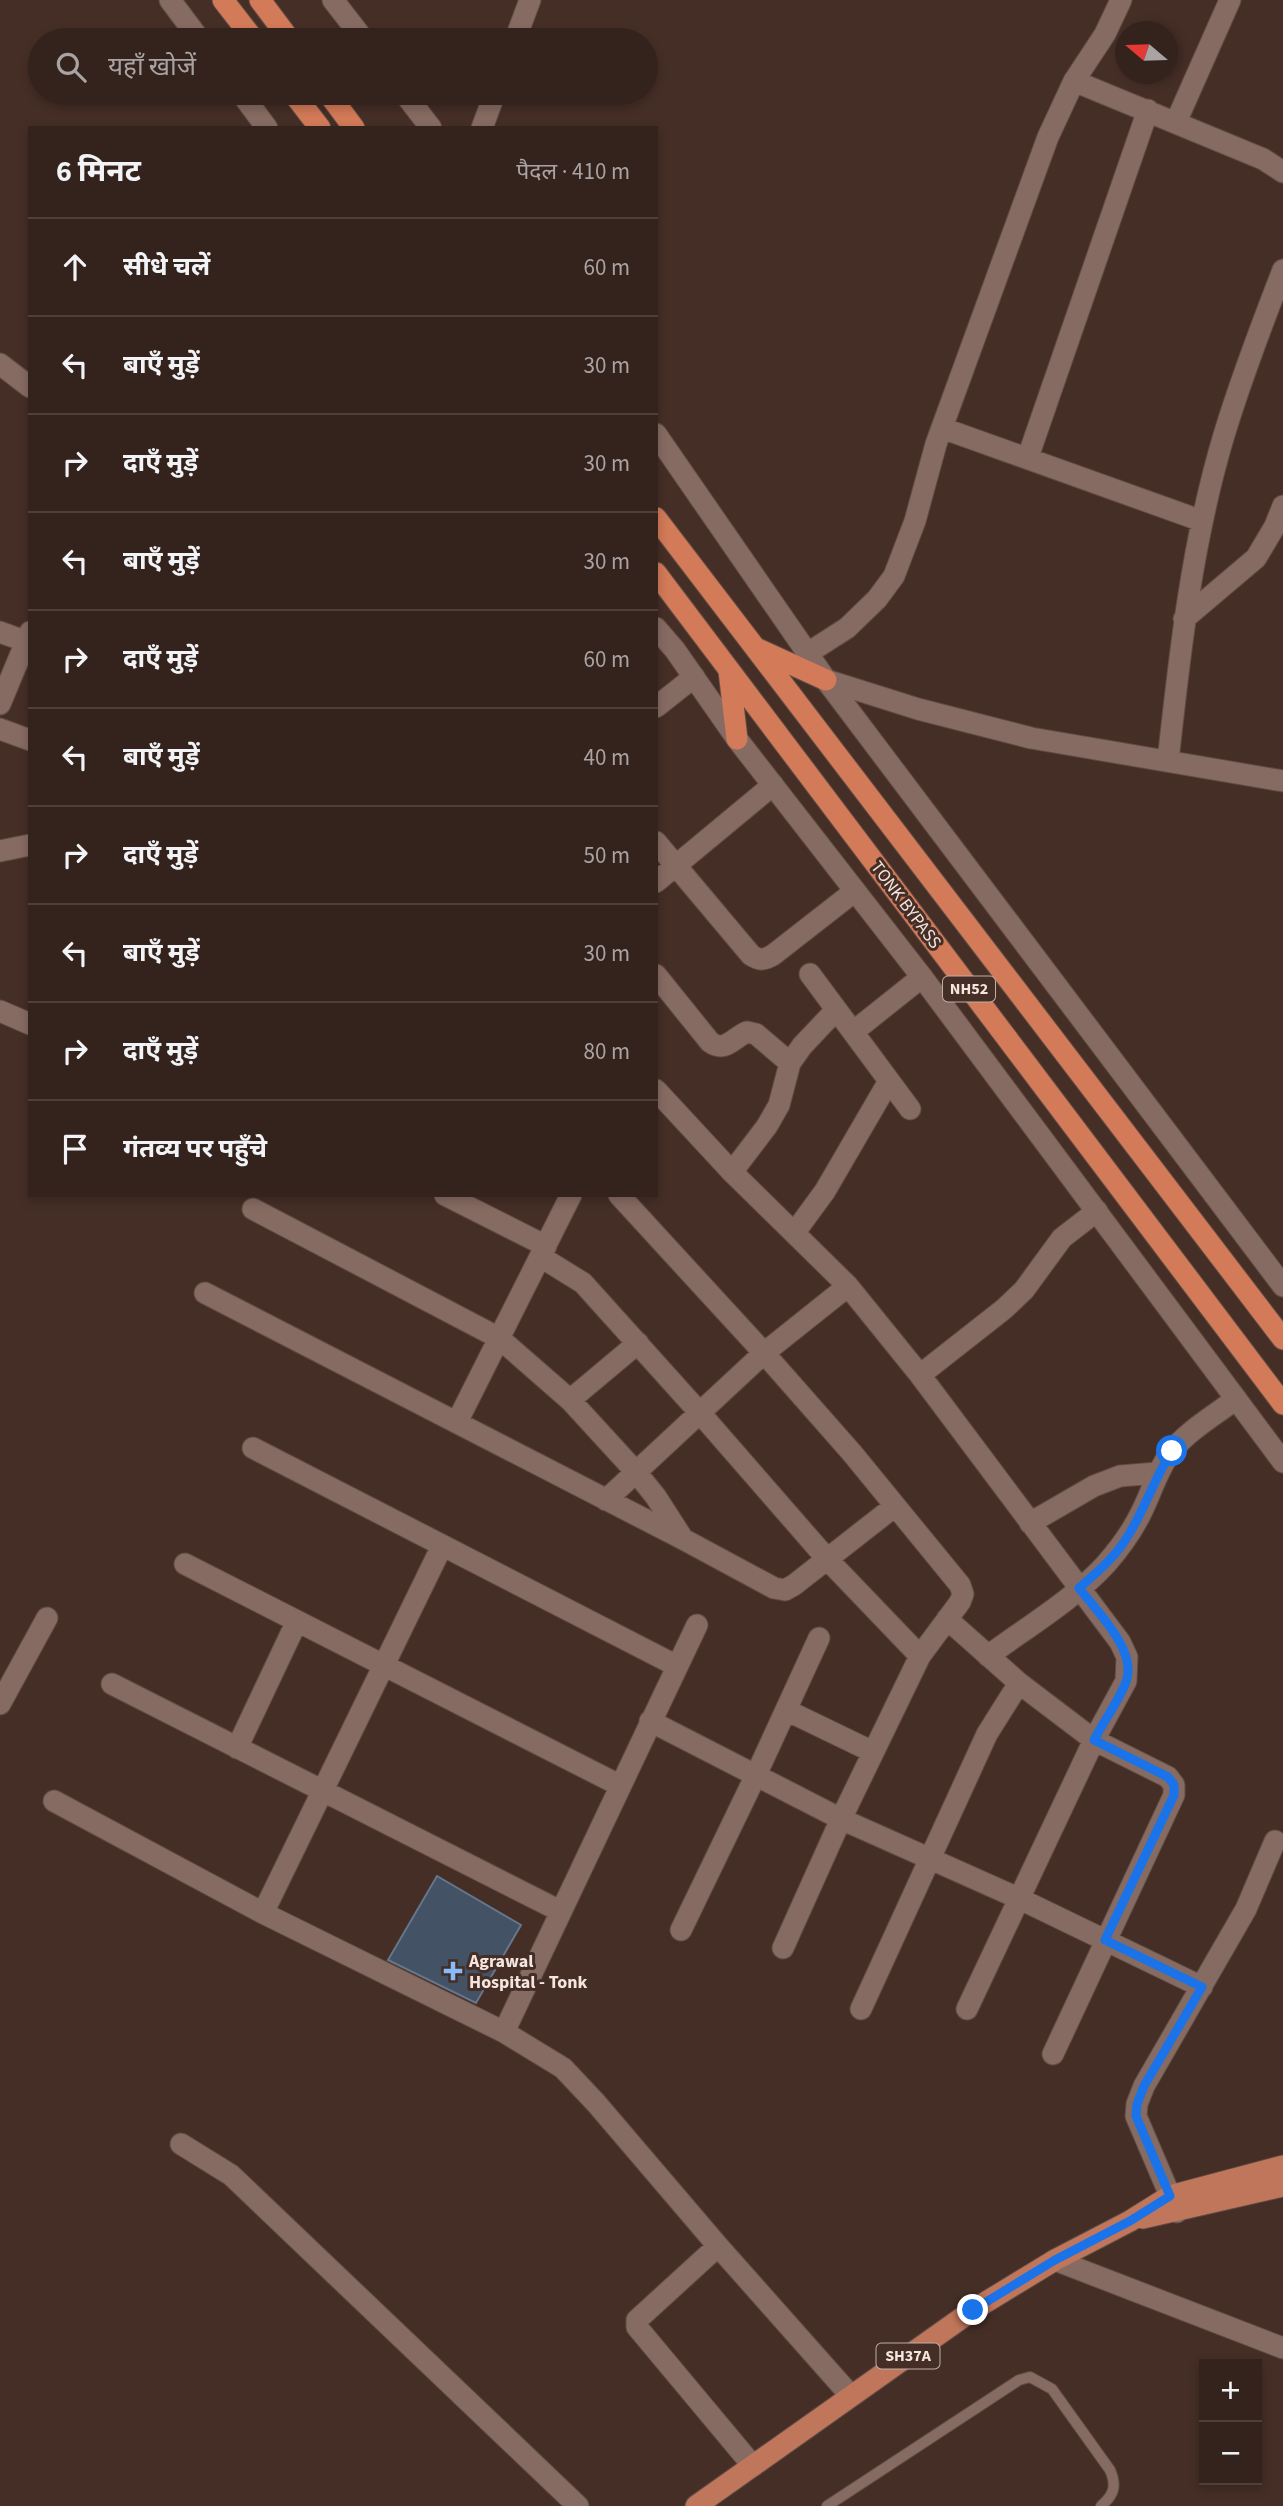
<!DOCTYPE html>
<html lang="hi">
<meta charset="utf-8">
<style>
:root{--surface:#34221c;--page:#3c2a25;--text:#f1f3f6;--muted:#a9a4a3;--line:#4e3f3b}
body{margin:0;font-family:"Source Sans 3","Noto Sans Devanagari",sans-serif;background:var(--page);color:var(--text)}
.controls{position:absolute;right:21px;bottom:21px;display:grid;overflow:hidden;border-radius:0px;box-shadow:0 4px 10px #0003}
.controls button{width:63px;height:63px;display:grid;place-items:center;padding:0;border:0;border-bottom:2px solid var(--line);background:var(--surface);color:var(--text);font:35px sans-serif}
.compass{position:absolute;left:1115px;top:21px;width:63px;height:63px;border-radius:50%;background:var(--surface);box-shadow:0 4px 10px #0003;rotate:289deg}
.stop{position:absolute;width:21px;height:21px;margin:-16px;border:5px solid #1a73e8;border-radius:50%;background:#fff}
.stop.end{background:#1a73e8;border-color:#fff;box-shadow:0 2px 7px #0008}
.list{margin:0;padding:0;list-style:none}
h2{display:flex;justify-content:space-between;align-items:center;height:91px;margin:0;padding:0 28px;font-size:30px}
h2 small{font-size:23px;font-weight:400;color:var(--muted)}
.list li{display:grid;grid-template-columns:46px 1fr auto;gap:21px;align-items:center;box-sizing:border-box;height:98px;padding:0 28px;border-top:2px solid var(--line)}
.list b{display:block;font-size:26px;white-space:nowrap}
.list em{font-size:23px;font-style:normal;color:var(--muted)}
.icon{flex:none;width:38px;height:38px;fill:none;stroke:currentColor;stroke-width:2;stroke-linecap:round;stroke-linejoin:round}
.map{position:relative;flex:none;width:1283px;height:2506px;overflow:hidden}
.search{position:absolute;background:var(--surface);box-shadow:0 4px 10px #0003;left:28px;top:28px;width:630px;height:77px;display:flex;align-items:center;gap:18px;box-sizing:border-box;padding:0 24px;border-radius:38px;color:var(--muted);font-size:26px}
.panel{position:absolute;background:var(--surface);box-shadow:0 4px 10px #0003;left:28px;top:126px;width:630px;height:1071px;border-radius:0px}
.map>svg:first-child{display:block}
.building{fill:#435265;stroke:#66768b;stroke-width:2}
.lines{fill:none;stroke-linecap:round;stroke-linejoin:round}
.service-casing{stroke:#5f4c44;stroke-width:12}
.minor-casing{stroke:#5f4c44;stroke-width:23}
.tertiary-casing{stroke:#5f4c44;stroke-width:23}
.primary-casing{stroke:#5f4c44;stroke-width:23}
.trunk-casing{stroke:#5f4c44;stroke-width:23}
.service{stroke:#866b62;stroke-width:10}
.minor{stroke:#866b62;stroke-width:21}
.tertiary{stroke:#866b62;stroke-width:21}
.primary{stroke:#c0765a;stroke-width:21}
.trunk{stroke:#d37a58;stroke-width:21}
.route{stroke:#1a73e8;stroke-width:9}
.poi-dot{fill:#87bbfb;stroke:#452e26;stroke-width:2.5}
.labels{text-anchor:middle;dominant-baseline:central;stroke-width:6;stroke-linejoin:round;paint-order:stroke}
.shield{fill:#452e26;stroke:#c0aea8;stroke-width:2}
.shield-label{font-size:16px;font-weight:bold;fill:#f4e5df}
.street-label{font-size:18px;fill:#f4e5df;stroke:#452e26}
.poi-label{font-size:18px;font-weight:bold;fill:#f4e5df;stroke:#452e26;text-anchor:start}
</style>
<div class="map">
<svg width="1283" height="2506" viewBox="0 0 1283 2506">
<rect width="100%" height="100%" fill="#452e26"/>
<path class="building" d="M437 1876 521 1925 476 2003 388 1960Z"/>
<g class="lines">
<defs>
<path id="service" d="M827 2506 1019 2380 1030 2377 1052 2389 1110 2470C1117 2486 1114 2495 1101 2506"/>
<path id="minor" d="M515 40 530 0
M1074 81 1263 159 1283 172
M1176 122 1230 0
M482 128 495 93
M0 364 30 387
M942 428 1202 521
M1028 457 1148 110
M1184 619 1256 558 1275 526 1283 506
M0 632 30 643
M808 653 847 628 877 599 894 576 915 521 936 444 1048 137 1074 81 1105 34 1121 0
M826 680 918 709 1031 738 1283 781
M0 704 30 632
M656 707 694 677
M0 729 30 740
M1168 761C1180 651 1192 542 1224 435 1241 379 1262 324 1283 270
M656 842 751 955C760 961 764 960 773 955L855 891
M0 851 30 845
M656 882 773 785
M810 974 910 1109
M656 975 710 1042C725 1053 733 1038 747 1032L756 1034 790 1063
M0 1011 30 1024
M853 1032 922 977
M656 1090 732 1172 848 1286 920 1375 1120 1642 1127 1657 1126 1681 1094 1740 967 2009
M732 1172 767 1126 779 1105 790 1063 802 1046 836 1010
M445 1195 546 1246
M619 1195 764 1353 852 1453 960 1585 963 1594 960 1602 920 1656 841 1819 783 1948
M253 1209 499 1338 570 1400 636 1472 656 1497 683 1539
M795 1232 825 1191 889 1081
M541 1257 583 1283 700 1413 828 1560 920 1656
M205 1293 683 1539 774 1588 785 1590 794 1585 895 1506
M920 1375 1004 1309 1024 1290 1062 1238 1097 1211
M570 1400 638 1343
M457 1422 571 1195
M253 1448 677 1666
M606 1500 764 1353 848 1286
M1030 1523 1094 1486 1120 1476 1157 1473
M185 1564 619 1785
M947 1619 1019 1683 1094 1740 1168 1777 1174 1785V1795L1053 2054
M988 1656C1027 1627 1073 1600 1106 1564 1120 1548 1133 1530 1142 1511 1152 1491 1157 1471 1170 1453 1187 1431 1215 1415 1236 1399
M112 1684 560 1911
M0 1704 47 1618
M786 1710 873 1752
M650 1721 841 1819 1018 1898 1202 1987
M237 1748 297 1621
M54 1801 263 1913 504 2032 563 2068 596 2103 718 2246 851 2396
M263 1913 442 1546
M681 1930 756 1775 819 1638
M861 2009 987 1734 1019 1683
M504 2032 697 1625
M181 2144 231 2175 578 2506
M1177 2212 1136 2116 1137 2104 1144 2086 1246 1909 1275 1841
M718 2246 637 2320V2327L753 2466
M1055 2260 1283 2348"/>
<path id="tertiary" d="M170 0 200 40
M333 0 364 40
M241 93 267 128
M404 93 431 128
M656 434 826 680 1283 1286
M656 628 675 650 737 739 922 977 1283 1462"/>
<path id="primary" d="M1143 2218 1283 2186
M696 2506 973 2310 1055 2260 1130 2221 1170 2196 1283 2166"/>
<path id="trunk" d="M223 0 254 40
M260 0 290 40
M293 93 320 128
M328 93 354 128
M656 518 1283 1339
M656 573 1283 1404
M758 649 826 680
M729 671 737 739"/>
</defs>
<use href="#service" class="service-casing"/>
<use href="#minor" class="minor-casing"/>
<use href="#tertiary" class="tertiary-casing"/>
<use href="#primary" class="primary-casing"/>
<use href="#trunk" class="trunk-casing"/>
<use href="#service" class="service"/>
<use href="#minor" class="minor"/>
<use href="#tertiary" class="tertiary"/>
<use href="#primary" class="primary"/>
<use href="#trunk" class="trunk"/>
</g>
<g class="lines">
<path class="route" d="M973 2310 1055 2260 1130 2221 1170 2196 1136 2116 1137 2104 1144 2086 1202 1987 1105 1940 1174 1795V1785L1168 1777 1094 1740C1104 1721 1118 1702 1126 1682 1138 1651 1097 1612 1079 1588 1095 1574 1112 1560 1124 1542 1144 1513 1153 1480 1172 1451"/>
</g>
<path class="poi-dot" d="M449.5 1960.5h7v7h7v7h-7v7h-7v-7h-7v-7h7z"/>
<g class="labels">
<g class="shield">
<rect x="943" y="976.5" width="52" height="25" rx="5"/>
<rect x="876.5" y="2343.5" width="63" height="25" rx="5"/>
</g>
<g class="shield-label">
<text x="969" y="989">NH52</text>
<text x="908" y="2356">SH37A</text>
</g>
<g class="street-label">
<text transform="translate(906 905) rotate(53)">TONK BYPASS</text>
</g>
<g class="poi-label">
<text x="469" y="1961">Agrawal<tspan x="469" dy="21">Hospital - Tonk</tspan></text>
</g>
</g>
</svg>
<div class="controls">
<button>+</button>
<button>−</button>
</div>
<svg class="compass" viewBox="-18 -18 36 36"><path d="M0-13l5 13h-10z" fill="#e53935"/><path d="M0 13l5-13h-10z" fill="#a9a4a3"/></svg>
<div class="stop" style="left:1172px;top:1451px"></div>
<div class="stop end" style="left:973px;top:2310px"></div>
<div class="search"><svg class="icon" aria-label="search" viewBox="0 0 24 24"><circle cx="10" cy="10" r="6"/><path d="M15 15l6 6"/></svg>यहाँ खोजें</div>
<section class="panel">
<h2>6 मिनट<small>पैदल · 410 m</small></h2>
<ul class="list">
<li><svg class="icon" aria-label="ahead" viewBox="0 0 24 24"><path d="M12 20V5M6 11l6-6 6 6"/></svg><div><b>सीधे चलें</b></div><em>60 m</em></li>
<li><svg class="icon" aria-label="left" viewBox="0 0 24 24"><path d="M17 20v-9H6M10 6l-5 5 5 5"/></svg><div><b>बाएँ मुड़ें</b></div><em>30 m</em></li>
<li><svg class="icon" aria-label="right" viewBox="0 0 24 24"><path d="M7 20v-9h11M14 6l5 5-5 5"/></svg><div><b>दाएँ मुड़ें</b></div><em>30 m</em></li>
<li><svg class="icon" aria-label="left" viewBox="0 0 24 24"><path d="M17 20v-9H6M10 6l-5 5 5 5"/></svg><div><b>बाएँ मुड़ें</b></div><em>30 m</em></li>
<li><svg class="icon" aria-label="right" viewBox="0 0 24 24"><path d="M7 20v-9h11M14 6l5 5-5 5"/></svg><div><b>दाएँ मुड़ें</b></div><em>60 m</em></li>
<li><svg class="icon" aria-label="left" viewBox="0 0 24 24"><path d="M17 20v-9H6M10 6l-5 5 5 5"/></svg><div><b>बाएँ मुड़ें</b></div><em>40 m</em></li>
<li><svg class="icon" aria-label="right" viewBox="0 0 24 24"><path d="M7 20v-9h11M14 6l5 5-5 5"/></svg><div><b>दाएँ मुड़ें</b></div><em>50 m</em></li>
<li><svg class="icon" aria-label="left" viewBox="0 0 24 24"><path d="M17 20v-9H6M10 6l-5 5 5 5"/></svg><div><b>बाएँ मुड़ें</b></div><em>30 m</em></li>
<li><svg class="icon" aria-label="right" viewBox="0 0 24 24"><path d="M7 20v-9h11M14 6l5 5-5 5"/></svg><div><b>दाएँ मुड़ें</b></div><em>80 m</em></li>
<li><svg class="icon" aria-label="arrive" viewBox="0 0 24 24"><path d="M6 21V4h12l-3 4 3 4H6"/></svg><div><b>गंतव्य पर पहुँचे</b></div></li>
</ul>
</section>
</div>
